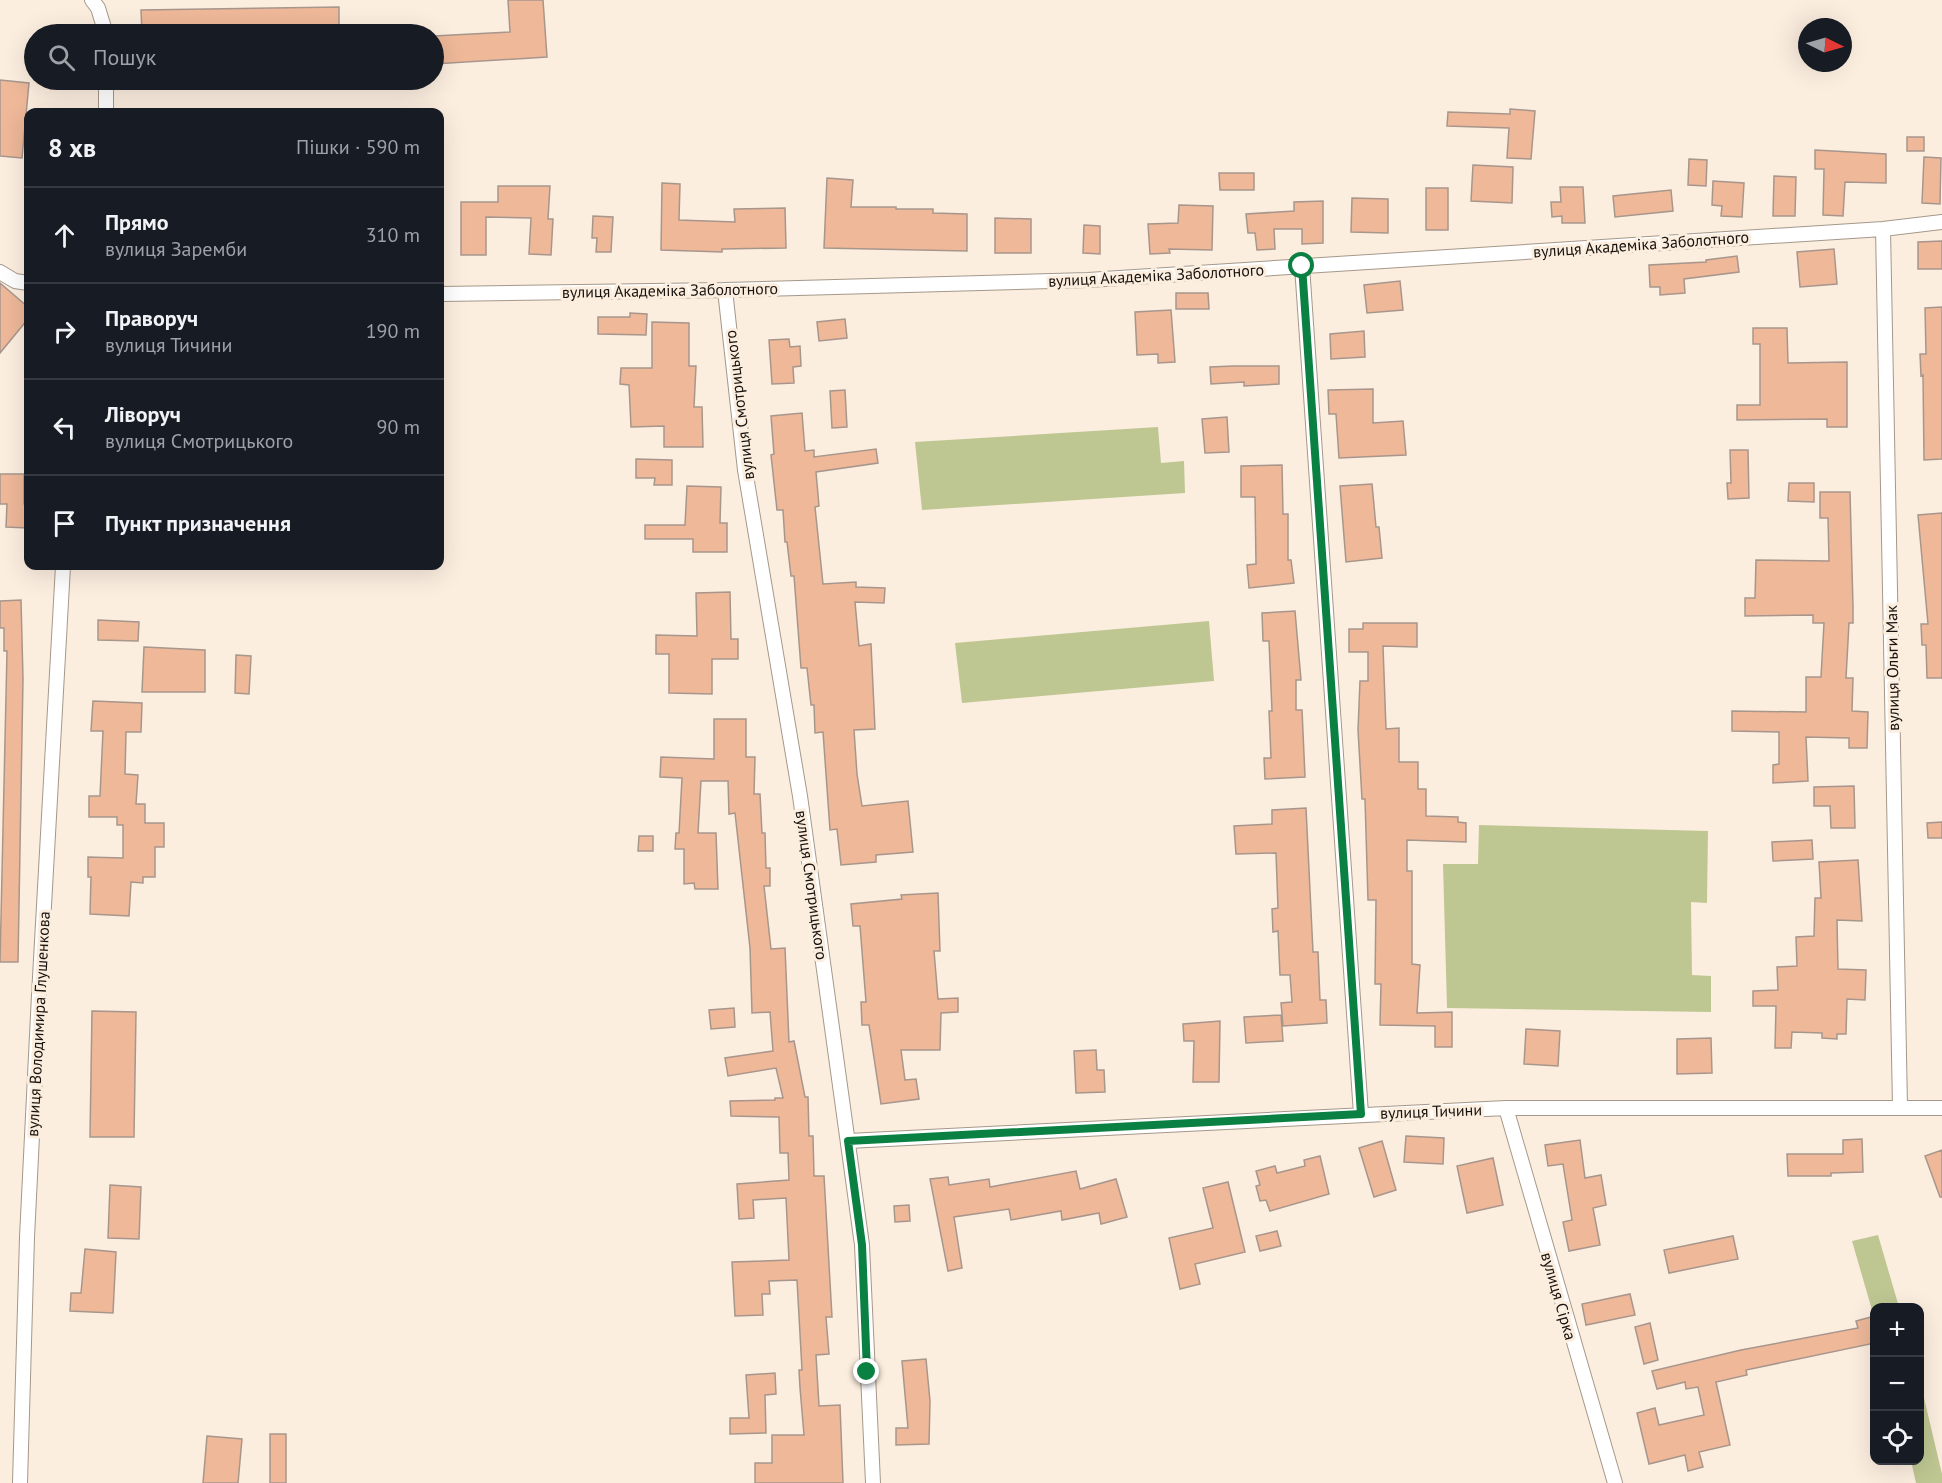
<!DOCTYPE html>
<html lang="uk">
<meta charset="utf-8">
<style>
:root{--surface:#171b24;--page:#242831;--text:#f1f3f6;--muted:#9ea1a6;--line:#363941}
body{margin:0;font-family:"PT Sans",sans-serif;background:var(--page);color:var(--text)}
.controls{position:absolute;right:18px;bottom:18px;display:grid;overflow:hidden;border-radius:12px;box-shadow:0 6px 24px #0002}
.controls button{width:54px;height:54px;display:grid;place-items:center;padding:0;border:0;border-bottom:2px solid var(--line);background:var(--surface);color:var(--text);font:30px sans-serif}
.compass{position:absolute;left:1798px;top:18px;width:54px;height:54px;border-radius:50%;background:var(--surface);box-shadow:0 6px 24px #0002;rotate:95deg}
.stop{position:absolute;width:18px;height:18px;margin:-14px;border:4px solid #0b8043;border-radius:50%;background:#fff}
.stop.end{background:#0b8043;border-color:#fff;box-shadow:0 2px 6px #0008}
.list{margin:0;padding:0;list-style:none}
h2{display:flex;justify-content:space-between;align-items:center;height:78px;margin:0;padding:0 24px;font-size:26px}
h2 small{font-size:20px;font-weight:400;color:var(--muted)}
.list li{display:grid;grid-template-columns:39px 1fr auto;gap:18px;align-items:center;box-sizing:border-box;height:96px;padding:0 24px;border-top:2px solid var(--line)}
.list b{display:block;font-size:22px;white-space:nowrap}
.list p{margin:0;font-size:20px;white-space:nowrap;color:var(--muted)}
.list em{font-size:20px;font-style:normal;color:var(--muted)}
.icon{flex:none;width:33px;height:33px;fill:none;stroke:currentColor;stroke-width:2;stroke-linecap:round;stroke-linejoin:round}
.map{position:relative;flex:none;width:1942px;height:1483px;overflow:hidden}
.search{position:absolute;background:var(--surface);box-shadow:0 6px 24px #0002;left:24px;top:24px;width:420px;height:66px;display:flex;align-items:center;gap:15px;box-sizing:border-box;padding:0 21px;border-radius:33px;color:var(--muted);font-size:22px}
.panel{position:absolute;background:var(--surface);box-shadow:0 6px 24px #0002;left:24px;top:108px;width:420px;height:462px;border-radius:12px}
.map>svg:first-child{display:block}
.green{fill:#bec792}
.building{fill:#eeb899;stroke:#a8968d;stroke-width:1.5}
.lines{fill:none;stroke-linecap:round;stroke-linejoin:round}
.street-casing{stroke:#a5988a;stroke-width:16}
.street{stroke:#fff;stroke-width:14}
.route{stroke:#0b8043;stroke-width:8}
.labels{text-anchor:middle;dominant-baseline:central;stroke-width:6;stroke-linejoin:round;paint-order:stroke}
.street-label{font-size:16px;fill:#17120d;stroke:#fceedf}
</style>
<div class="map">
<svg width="1942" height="1483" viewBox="0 0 1942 1483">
<rect width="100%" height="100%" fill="#fceedf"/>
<path class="green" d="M1158 427 1161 463 1184 461 1185 493 922 510 915 442Z
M1209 621 1214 681 962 703 955 643Z
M1479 825 1708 831 1707 903 1691 902 1692 975 1711 976V1012L1447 1008 1443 864H1478Z
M1878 1235 1899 1307 1874 1308V1317L1852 1241Z
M1920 1381 1942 1474V1483H1916L1911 1461 1920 1460Z"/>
<path class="building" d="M508 0H543L547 57 434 64V36L510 32Z
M339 7V34H142L141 10Z
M0 80 29 83 22 158 0 156Z
M1510 109 1535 111 1531 159 1507 158 1509 128 1447 126 1448 112 1510 114Z
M1907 137H1924V151H1907Z
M1815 150 1886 154V183L1845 182 1843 216 1823 215 1824 169H1815Z
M1924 157 1941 158 1940 204 1922 203Z
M1689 159 1707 160 1706 186 1688 185Z
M1473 165 1513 167 1512 203 1471 201Z
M1219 173H1254V190H1220Z
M1774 176 1796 177 1795 216H1773Z
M827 178 853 180 851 207H896V209H933V213L967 214V251L824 248Z
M1713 181 1744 183 1742 217 1721 216 1722 206 1712 205Z
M662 183 680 184 679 220 735 222 734 209 785 208 786 248 722 249V252L661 250Z
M498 186H550L548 219H553L551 255 529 254 531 218 486 217V255H461V202H498Z
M1560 187H1583L1585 223H1562V216L1552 217 1551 202H1561Z
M1426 188H1448V230H1426Z
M1671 190 1673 211 1615 217 1613 196Z
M1352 198 1388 199V233L1351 232Z
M1323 201V243L1302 244V229H1274L1275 249 1257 250 1255 233H1248L1246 214 1294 211V202Z
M1179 205 1213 206 1212 250 1169 249 1170 253 1150 254 1148 224 1178 223Z
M593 216 613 217 611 252H596L597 238H592Z
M995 218 1031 219V253H995Z
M1084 225 1100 226V254L1083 253Z
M1942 241V269H1918V242Z
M1834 249 1837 284 1800 287 1797 252Z
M1737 256 1739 272 1684 279 1685 293 1660 295V287H1650L1649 265 1706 262V260Z
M1400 281 1403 310 1367 313 1364 285Z
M0 283 28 307V319L0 353Z
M1176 293H1208L1209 309H1176Z
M1942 307V459L1924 460 1923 375 1921 376 1920 354H1926L1925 308Z
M1171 310 1175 362 1158 363V354L1137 355 1135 312Z
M630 313 647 314 646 335 598 334V317H630Z
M845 319 847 338 819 341 817 322Z
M652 322 689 323V366H696L694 407H702L703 447H664V426L631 427 629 385 620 384 621 368H652Z
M1753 328H1787L1788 363 1847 362V427H1827V419L1737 420V405H1760V344H1753Z
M1364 331 1365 357 1331 359 1330 334Z
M789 339 790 347 800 346 801 366 793 367 794 383 772 384 769 340Z
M1233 366H1279V384L1244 386V382L1211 384 1210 367Z
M1373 389V423L1403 421 1406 455 1339 458 1336 414H1329L1328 390Z
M845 390 847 427 832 428 830 391Z
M802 413 805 451 814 450V457L876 449 878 463 816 472 819 506 815 507 823 584 856 582V587L885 588 884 603 855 602 859 646 871 644 875 729 854 730 857 774 862 806 908 801 913 852 876 855V862L841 865 837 829 830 830 823 732 815 733 814 705H811L807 668H801L794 576H791L787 542H785L783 510H777L771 455 774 454 771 416Z
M1227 417 1229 452 1205 453 1202 419Z
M1730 450H1748L1749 498 1728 499 1727 483H1731Z
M636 459 672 460V485H654L655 478H636Z
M1282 465 1283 514H1288V560H1291L1294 583 1249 588 1247 565 1256 564 1255 497H1241V466Z
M0 474H24V504L28 505V528L6 527 7 504H0Z
M1789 483H1814V502L1788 501Z
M1372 484 1376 527H1379L1382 558 1346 562 1340 486Z
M687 486 721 487 720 523H727V552H693V539H645V525H685Z
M1820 492H1850L1853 607V623H1849L1846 678H1853L1852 711 1868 712 1867 748H1849V738L1806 737 1808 781 1773 783V765L1779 764V732L1732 731V711L1806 712V677H1821L1824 623H1813V615L1745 616V598H1755L1756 560 1829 561 1828 518H1820Z
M1942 513V678H1927L1926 645H1922L1921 624H1928L1918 515Z
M730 592 731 639H738V659H712V694L669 693V654H656V635L697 636 696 593Z
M21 600 23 679 18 962H0L7 651H4V628H0V601Z
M1295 611 1301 680H1296V710H1302L1305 777 1265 779 1264 758H1271L1269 711H1272L1269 641H1263L1262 613Z
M98 620 139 622 138 641 98 640Z
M1363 623H1417V647L1383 646 1386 729 1399 728V762H1418V789H1426V816L1458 817V822L1466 823V842L1407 840V871H1412V964L1420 965 1417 1013 1452 1012V1047H1435V1026L1380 1025 1381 984H1375L1376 900H1368L1365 799H1362L1358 730 1360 681H1368V652H1349V629H1363Z
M144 647 205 650V692H142Z
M236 655 251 656 249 694 235 693Z
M93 701 142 703 141 732H126L125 774 138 775 136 804H145V823H164V847H155V877H143V883L131 882 129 916 90 914 91 877H88V857L123 858V825H117V817H89V796H100L103 731H91Z
M714 719H746V757H755L754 794H760L762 833H765L766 868H770V886H764L771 949 785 948 789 1042 794 1041 805 1097H808L809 1136H813L814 1176H824L832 1317H826L829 1354 816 1355 819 1406 840 1405 843 1483H755V1463H772V1435H804L800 1388 799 1370H802L797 1280 769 1281 770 1294H762L763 1315 735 1316 732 1262 789 1260 786 1198 753 1200 754 1218 739 1219 737 1184 789 1180 788 1153H780L779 1117 731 1116 730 1101 775 1100V1098H783L776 1068 728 1076 725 1058 773 1051 770 1012 752 1013 750 948 735 813 729 814 728 781H701L698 833H716L718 889H695L694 883 684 884V849H675L676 833H679L682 778 660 777 661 757 714 759Z
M1854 786 1855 828H1831L1830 806H1814V787Z
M1306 808 1313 952H1318L1320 1000H1326L1327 1023 1283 1026 1281 1003 1292 1002 1290 975H1280L1278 931 1273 932 1272 909 1278 908 1276 853 1236 854 1234 826 1272 824V810Z
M1942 822V838H1928L1927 823Z
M639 836H653V851H638Z
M1812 840 1813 859 1773 861 1772 842Z
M1858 860 1862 921 1837 920 1838 969 1866 970 1865 1000 1847 999 1846 1034H1837V1039L1822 1038V1033L1792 1032 1791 1048H1775L1776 1006H1753V991L1778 990 1777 967 1797 966 1796 937 1814 936 1815 898H1821L1819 862Z
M938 893 940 951H934L938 999 958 998V1012L941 1013 940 1050H901L905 1080 916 1079 919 1099 881 1104 869 1025H862L861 1002H866L860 926H853L851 904 902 899 901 895Z
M734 1008 735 1027 711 1029 709 1010Z
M92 1011 136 1012 134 1137H90Z
M1281 1015 1283 1041 1246 1043 1244 1017Z
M1220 1021 1219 1082H1193L1194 1041H1184L1183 1024Z
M1526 1029 1560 1031 1558 1066 1524 1064Z
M1711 1038 1712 1073 1677 1074V1039Z
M1096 1050 1097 1070H1104L1105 1092 1076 1093 1074 1051Z
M1406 1136 1444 1138 1443 1164 1404 1162Z
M1862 1139 1863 1172 1831 1173V1176H1788L1787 1154H1843V1140Z
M1580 1140 1585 1178 1601 1175 1606 1205 1593 1208 1600 1245 1569 1251 1563 1222 1572 1220 1563 1164 1548 1166 1545 1145Z
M1382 1141 1396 1190 1374 1197 1359 1148Z
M1942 1150V1197H1940L1925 1156Z
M1320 1156 1329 1194 1270 1211 1266 1200 1260 1201 1256 1186 1260 1185 1256 1171 1275 1166 1277 1173 1305 1166 1304 1160Z
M1493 1158 1503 1205 1467 1213 1457 1166Z
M1076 1171 1080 1189 1116 1179 1127 1217 1101 1224 1099 1213 1062 1220 1061 1211 1011 1220 1009 1209 954 1217 962 1268 948 1271 930 1179 948 1177 949 1185 989 1179 990 1187Z
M1228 1182 1245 1252 1195 1264 1200 1284 1180 1289 1169 1238 1213 1228 1203 1188Z
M110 1185 141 1187 139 1239 108 1238Z
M909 1205 910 1221 895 1222 894 1206Z
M1277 1231 1281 1246 1260 1251 1256 1236Z
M1733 1236 1738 1259 1669 1273 1664 1250Z
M85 1249 116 1252 113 1313 70 1311 71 1293H81Z
M1630 1294 1635 1315 1586 1325 1582 1304Z
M1871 1317 1875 1343 1746 1370 1747 1375 1716 1382 1730 1445 1699 1452 1703 1467 1688 1471 1685 1455 1649 1464 1637 1413 1655 1408 1659 1425 1704 1415 1698 1387 1686 1389 1685 1382 1657 1389 1652 1371 1741 1350 1858 1328 1856 1321Z
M1650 1323 1658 1360 1644 1364 1635 1327Z
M926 1359 930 1401 929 1444 896 1445V1428H908L902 1361Z
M775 1373 776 1394 765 1395 766 1433 730 1434V1418H749L746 1375Z
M270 1434H286V1483H270Z
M207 1436 242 1439 238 1483H203Z"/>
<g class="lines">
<defs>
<path id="street" d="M92 0 98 8 106 34
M106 112V80
M1883 229 1900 1107
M1302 266 1361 1114
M0 272 15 281 28 283
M725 290 745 470 800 796 862 1245 873 1483
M440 294 725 290 1088 280 1883 229 1942 222
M1506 1108 1615 1483
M848 1141 1506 1108H1942
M20 1483 27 1237 39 995 63 566"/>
</defs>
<use href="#street" class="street-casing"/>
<use href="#street" class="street"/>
</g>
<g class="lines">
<path class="route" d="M867 1372 862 1245 848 1141 1361 1114 1302 266"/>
</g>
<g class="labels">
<g class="street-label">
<text transform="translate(1641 244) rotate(-4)">вулиця Академіка Заболотного</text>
<text transform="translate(1156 275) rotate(-3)">вулиця Академіка Заболотного</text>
<text transform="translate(670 290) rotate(-1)">вулиця Академіка Заболотного</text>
<text transform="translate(739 405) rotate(-97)">вулиця Смотрицького</text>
<text transform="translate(1892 668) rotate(-91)">вулиця Ольги Мак</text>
<text transform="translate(812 885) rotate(82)">вулиця Смотрицького</text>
<text transform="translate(38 1024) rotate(-87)">вулиця Володимира Глушенкова</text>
<text transform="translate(1431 1111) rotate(-2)">вулиця Тичини</text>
<text transform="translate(1559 1296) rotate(74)">вулиця Сірка</text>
</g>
</g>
</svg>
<div class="controls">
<button>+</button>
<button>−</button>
<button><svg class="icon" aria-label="locate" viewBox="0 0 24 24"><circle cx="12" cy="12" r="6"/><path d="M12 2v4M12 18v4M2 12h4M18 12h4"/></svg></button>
</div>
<svg class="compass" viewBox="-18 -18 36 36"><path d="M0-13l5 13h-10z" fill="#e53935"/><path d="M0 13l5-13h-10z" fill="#9ea1a6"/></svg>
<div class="stop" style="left:1302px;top:266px"></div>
<div class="stop end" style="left:867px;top:1372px"></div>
<div class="search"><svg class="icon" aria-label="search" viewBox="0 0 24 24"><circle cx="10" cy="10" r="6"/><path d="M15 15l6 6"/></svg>Пошук</div>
<section class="panel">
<h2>8 хв<small>Пішки · 590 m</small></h2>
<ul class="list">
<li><svg class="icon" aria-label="ahead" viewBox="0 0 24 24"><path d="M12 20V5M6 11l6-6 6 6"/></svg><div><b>Прямо</b><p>вулиця Заремби</p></div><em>310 m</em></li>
<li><svg class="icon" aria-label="right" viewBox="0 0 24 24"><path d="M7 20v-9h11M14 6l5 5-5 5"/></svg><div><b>Праворуч</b><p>вулиця Тичини</p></div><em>190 m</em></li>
<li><svg class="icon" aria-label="left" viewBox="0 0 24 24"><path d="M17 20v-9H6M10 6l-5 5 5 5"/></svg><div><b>Ліворуч</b><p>вулиця Смотрицького</p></div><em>90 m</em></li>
<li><svg class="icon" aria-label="arrive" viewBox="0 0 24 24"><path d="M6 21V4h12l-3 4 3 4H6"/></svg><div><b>Пункт призначення</b></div></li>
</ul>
</section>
</div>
